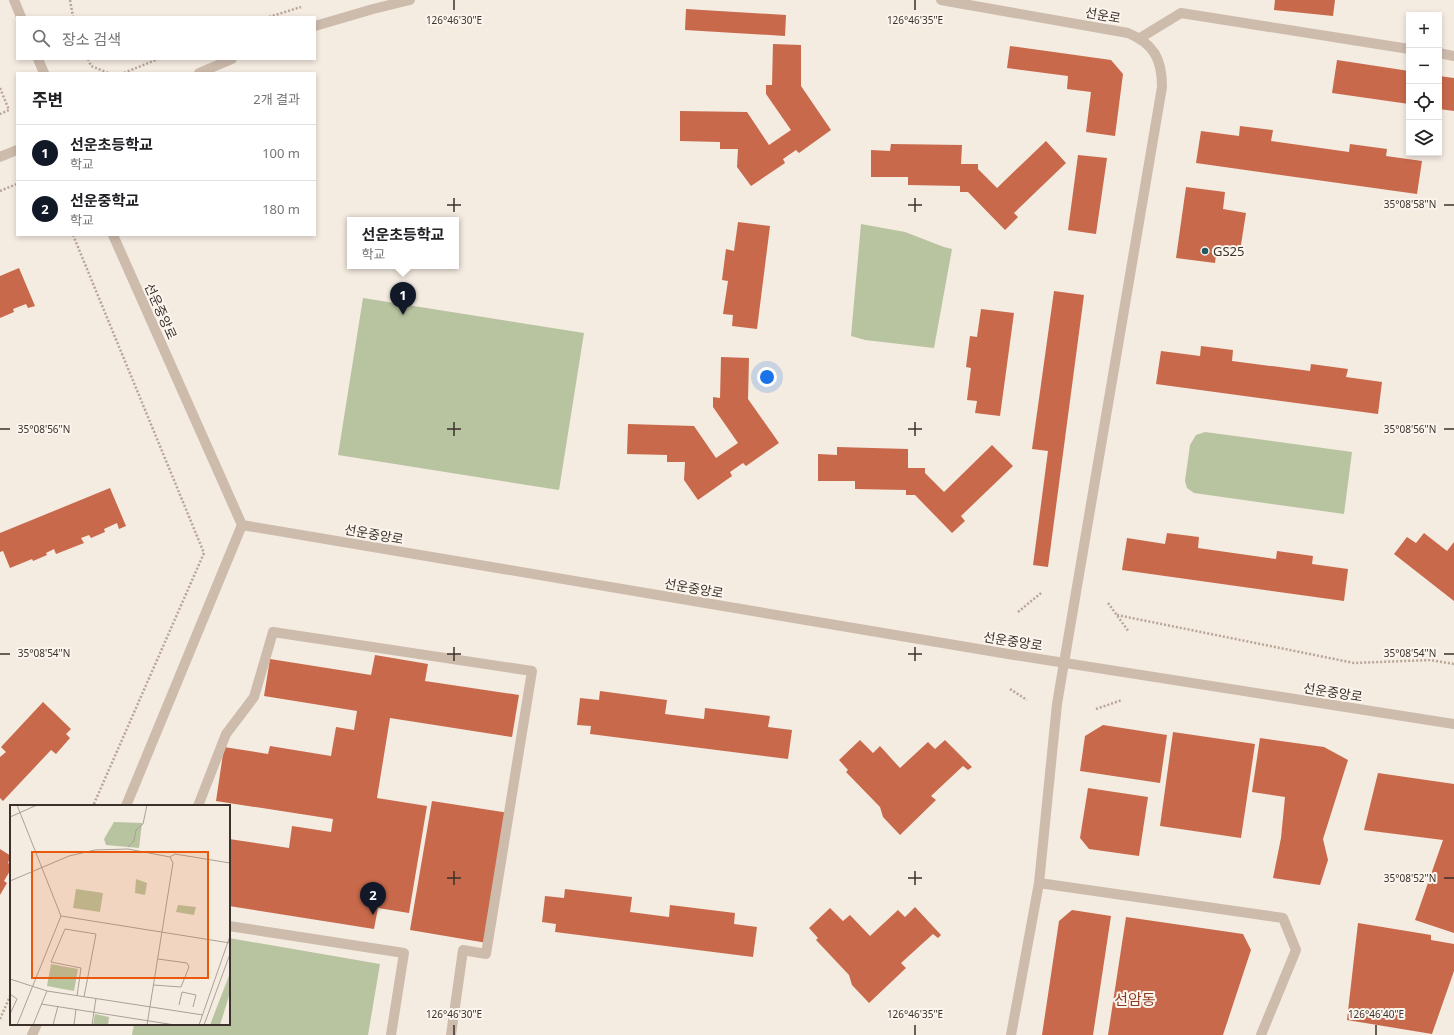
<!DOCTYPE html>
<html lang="ko">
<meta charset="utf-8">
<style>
:root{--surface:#fff;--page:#f6f6f6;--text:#202124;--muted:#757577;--line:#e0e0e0;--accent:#111827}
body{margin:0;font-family:"Noto Sans","Noto Sans KR",sans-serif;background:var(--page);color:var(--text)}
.controls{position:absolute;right:12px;top:12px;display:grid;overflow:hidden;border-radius:0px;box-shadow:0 2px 6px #0003}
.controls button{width:36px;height:36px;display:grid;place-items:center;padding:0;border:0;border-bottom:1px solid var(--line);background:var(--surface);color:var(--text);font:20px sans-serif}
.you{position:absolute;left:767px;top:377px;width:14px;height:14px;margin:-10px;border:3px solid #fff;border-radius:50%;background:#1a73e8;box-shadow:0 0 0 6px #1a73e833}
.badge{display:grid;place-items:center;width:26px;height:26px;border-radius:50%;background:var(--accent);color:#fff;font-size:13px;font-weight:700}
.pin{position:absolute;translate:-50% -33px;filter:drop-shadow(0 1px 2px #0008)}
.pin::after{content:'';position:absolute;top:21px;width:14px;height:12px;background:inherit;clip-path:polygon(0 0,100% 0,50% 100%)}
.popup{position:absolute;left:347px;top:217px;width:112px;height:52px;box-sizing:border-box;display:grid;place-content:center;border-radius:0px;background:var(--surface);filter:drop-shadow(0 1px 3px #0005);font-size:13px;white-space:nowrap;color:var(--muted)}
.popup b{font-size:15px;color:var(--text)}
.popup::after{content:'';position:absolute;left:50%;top:100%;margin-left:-8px;border:8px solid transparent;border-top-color:var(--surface)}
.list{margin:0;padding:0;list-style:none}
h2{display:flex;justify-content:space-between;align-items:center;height:52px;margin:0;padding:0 16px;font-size:17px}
h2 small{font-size:13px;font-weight:400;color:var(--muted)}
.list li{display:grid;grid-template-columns:26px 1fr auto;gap:12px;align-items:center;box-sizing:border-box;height:56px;padding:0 16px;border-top:1px solid var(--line)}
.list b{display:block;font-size:15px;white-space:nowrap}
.list p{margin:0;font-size:13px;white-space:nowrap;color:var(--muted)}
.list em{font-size:13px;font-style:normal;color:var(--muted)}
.icon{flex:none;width:22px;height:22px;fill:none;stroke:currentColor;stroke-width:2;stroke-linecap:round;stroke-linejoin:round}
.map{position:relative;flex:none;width:1454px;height:1035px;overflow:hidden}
.search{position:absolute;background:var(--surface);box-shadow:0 2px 6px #0003;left:16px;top:16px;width:300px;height:44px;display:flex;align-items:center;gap:10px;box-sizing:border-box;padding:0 14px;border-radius:0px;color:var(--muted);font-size:15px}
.panel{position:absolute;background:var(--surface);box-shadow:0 2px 6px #0003;left:16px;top:72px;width:300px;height:164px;border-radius:0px}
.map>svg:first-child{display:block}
.green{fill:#b8c4a0}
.building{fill:#c8694b}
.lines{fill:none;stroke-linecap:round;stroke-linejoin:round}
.path{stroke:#b9a596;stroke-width:2.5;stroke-dasharray:2 2;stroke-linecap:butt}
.pedestrian{stroke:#cdbbac;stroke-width:10}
.minor{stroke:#cdbbac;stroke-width:10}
.tertiary{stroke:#cdbbac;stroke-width:10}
.ticks{fill:none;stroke:#3b302b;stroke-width:1.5}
.poi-dot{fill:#1f5a5e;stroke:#fbf5ee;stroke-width:1.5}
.labels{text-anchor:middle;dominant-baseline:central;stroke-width:4;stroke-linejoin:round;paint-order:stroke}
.street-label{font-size:13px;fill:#3b302b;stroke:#fbf5ee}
.poi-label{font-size:13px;fill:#3b302b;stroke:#fbf5ee;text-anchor:start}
.quarter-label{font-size:15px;fill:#8c3b22;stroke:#fbf5ee}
.inset-road{fill:none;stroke:#aaa098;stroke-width:1}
.view{fill:#e8590c;fill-opacity:0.15;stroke:#e8590c;stroke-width:2}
.inset-edge{fill:none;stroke:#3b302b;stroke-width:2}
.ticks-label{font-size:10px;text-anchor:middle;fill:#3b302b;stroke:#fbf5ee;stroke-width:4;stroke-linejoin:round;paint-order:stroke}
</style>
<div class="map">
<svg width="1454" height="1035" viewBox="0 0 1454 1035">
<rect width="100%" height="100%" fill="#f4ebe1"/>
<path class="green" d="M861 224 905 232 944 247 952 249 934 348 865 340 851 336Z
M363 298 584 333 559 490 338 455Z
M1205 432 1352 452 1344 514 1194 493 1187 488 1185 481 1190 445 1196 435Z
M229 938 380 964 368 1035H132L134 1024H229Z"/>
<path class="building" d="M1275 0H1335L1333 16 1274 10Z
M686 9 786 15 785 36 685 30Z
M773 44 801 45V86L831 130 799 153 796 150 783 159 785 163 751 186 737 167 738 149H720V142L680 141V111L747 112 769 145 791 130 766 94V85H772Z
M1010 46 1111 60 1123 74 1115 136 1086 132 1091 92 1067 89 1068 76 1007 68Z
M1337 60 1409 71V104L1332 93Z
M1439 76 1454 78V111L1439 109Z
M1240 126 1273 130 1271 141 1349 152 1350 144 1387 149 1386 156 1422 161 1417 194 1196 163 1201 131 1239 136Z
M1046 141 1066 163 1014 213 1018 217 1005 230 968 192H960V186L908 185V177H871V150L890 151 891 144 962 145 961 164H978V169L997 188Z
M1078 155 1107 158 1096 234 1068 230Z
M1186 187 1225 192 1223 209 1246 213 1240 251 1217 248 1215 263 1176 258Z
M738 222 770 226 757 329 732 326 733 315 723 314 728 281 722 280 726 249 734 251Z
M19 268 35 306 28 308 26 304 13 309 14 312 0 318V276Z
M1054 291 1084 295 1048 567 1033 565 1048 451 1032 449Z
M981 309 1014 313 1000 416 975 413 977 401 967 400 971 368 966 367 970 336 977 337Z
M1201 346 1233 350 1232 361 1310 371 1311 364 1348 369 1346 377 1382 382 1378 414 1156 384 1161 351 1200 356Z
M721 357 749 358 748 399 779 443 746 466 743 463 730 472 732 476 698 500 684 480 685 462H667V455L627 454 628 424 694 426 716 458 738 443 713 407V397L720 398Z
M992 445 1013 466 961 516 965 521 952 533 915 495H906V490L855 489V481H818V454L837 455V447L908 449V468H925V473L944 492Z
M110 488 126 526 119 529 117 523 104 529 105 532 91 538 89 535 81 538 84 543 56 554 54 549 46 553 47 555 33 561 32 559 10 568 3 551 0 552V533Z
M1167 533 1199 537 1198 548 1276 559 1277 551 1313 556 1312 564 1348 569 1344 601 1122 570 1127 538 1165 544Z
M1424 533 1447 551 1454 542V601L1394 554 1407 537 1416 543Z
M375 655 428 664 425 681 519 695 512 737 390 718 377 798 427 806 409 913 378 908 374 929 229 906V839L289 848 292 826 331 832 333 819 216 801 224 747 268 754 270 746 331 756 336 727 354 730 357 711 264 696 270 659 371 675Z
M600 691 667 700 665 714 704 719 705 708 770 716 768 727 792 730 788 759 590 734 591 726 577 725 580 698 599 700Z
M43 702 71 729 66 734 70 738 56 754 51 750 3 801 0 798V757L6 752 1 747Z
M1103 725 1167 735 1160 783 1080 771 1085 736Z
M1173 732 1255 744 1241 838 1160 826Z
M1260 738 1324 747 1348 760 1323 839 1328 860 1320 885 1273 878 1281 838 1285 797 1252 792Z
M860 740 873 753 880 746 900 768 928 742 935 749 945 740 972 767 968 770 963 766 931 796 936 800 900 835 883 817 880 807 846 772 848 770 839 760Z
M1378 773 1454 784V933L1415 920 1443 840 1364 830Z
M1088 788 1148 797 1139 856 1089 849 1080 838Z
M432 801 509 813 487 943 410 930Z
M0 849 11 856 8 863 11 865V869L4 881 7 883 0 895Z
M565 889 632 897 630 912 669 917 670 905 735 913 734 924 757 927 753 957 555 932 556 924 542 922 545 896 564 898Z
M915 907 941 935 938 938 933 934 901 963 906 968 869 1003 852 985 849 975 816 940 818 938 809 928 830 908 843 921 850 915 870 936 898 910 905 917Z
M1072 910 1111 916 1093 1035H1042L1059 921Z
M1126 917 1243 934 1251 950 1223 1035H1108Z
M1358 923 1431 935V940L1454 944V971L1432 1034 1347 1020Z"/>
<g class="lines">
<path class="path" d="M70 0 73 17
M269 17 301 7
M88 59 91 66 108 73
M124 73 158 59
M0 88 9 110 0 114
M0 191 17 184
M73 235 204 553 93 806
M1108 603 1129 632
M1018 612 1041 593
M1117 615 1354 663 1430 660 1454 664
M1010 689 1027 700
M1096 709 1122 700
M0 1019 11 994"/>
<path class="pedestrian" d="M1140 38 1181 13 1409 49
M1439 53 1454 56
M229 926 404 953 391 1035"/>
<path class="minor" d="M941 0 1128 33C1154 44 1162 59 1162 87L1057 704 1039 883 1011 1035
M315 26 373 9 410 0
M199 73 232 59
M0 157 17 150
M126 806 242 525
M198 806 226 734 254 697 273 632 532 671 486 954 463 950 451 1035
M1039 883 1283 918 1296 950 1261 1035
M32 1035 37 1024"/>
<path class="tertiary" d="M14 0 21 17
M38 59 44 73
M113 235 242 525 1014 655 1454 724"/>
</g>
<path class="ticks" d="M454 0V10M915 0V10M454 198V212M915 198V212M447 205H461M908 205H922M1444 205H1454M454 422V436M915 422V436M0 429H10M447 429H461M908 429H922M1444 429H1454M454 647V661M915 647V661M0 654H10M447 654H461M908 654H922M1444 654H1454M454 871V885M915 871V885M447 878H461M908 878H922M1444 878H1454M454 1025V1035M915 1025V1035M1376 1025V1035"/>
<circle class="poi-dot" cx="1205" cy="251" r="4"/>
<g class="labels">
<g class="street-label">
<text transform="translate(1103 15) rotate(10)">선운로</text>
<text transform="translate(161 311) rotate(66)">선운중앙로</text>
<text transform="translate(374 534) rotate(10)">선운중앙로</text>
<text transform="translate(694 588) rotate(10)">선운중앙로</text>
<text transform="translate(1013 641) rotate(9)">선운중앙로</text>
<text transform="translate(1333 692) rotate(9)">선운중앙로</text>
</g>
<g class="poi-label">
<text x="1213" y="251">GS25</text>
</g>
<g class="quarter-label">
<text x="1135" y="999">선암동</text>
</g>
</g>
<g transform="translate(10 805)">
<rect width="220" height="220" fill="#f4ebe1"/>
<path d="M104 17 132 18 129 43 96 40 94 34ZM126 74 137 78 135 90 125 88ZM66 84 93 88 90 107 63 103ZM168 100 186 102 184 110 166 107ZM41 159 68 164 64 186 37 181ZM220 168V188L210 220H200ZM85 209 99 212 98 220H83Z" fill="#b8c4a0"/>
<path class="inset-road" d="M7 0 51 111 220 138M0 12 27 0M118 42 124 36 126 25 133 19 137 0M160 52 165 49 220 58M0 76 59 51 85 45 118 44 160 52M0 174 37 186 193 210M143 180 171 182 179 162 177 158 148 154M0 189 7 194 0 209M67 191 71 163 41 157 55 124 86 129 74 192M31 199 165 220M169 200 172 187 186 190 183 202M7 220 51 111M23 220 37 186M43 220 48 201M64 220 66 204M82 220 86 193M137 220 163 58 160 52M189 220 220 131M194 220 220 149"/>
<path class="view" d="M22 47H198V173H22Z"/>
<rect width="220" height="220" class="inset-edge"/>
</g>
<g class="ticks-label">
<text x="454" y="24">126°46'30"E</text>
<text x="915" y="24">126°46'35"E</text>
<text x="1410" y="208">35°08'58"N</text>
<text x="44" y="433">35°08'56"N</text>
<text x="1410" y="433">35°08'56"N</text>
<text x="44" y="657">35°08'54"N</text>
<text x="1410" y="657">35°08'54"N</text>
<text x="1410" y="882">35°08'52"N</text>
<text x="454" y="1018">126°46'30"E</text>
<text x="915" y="1018">126°46'35"E</text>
<text x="1376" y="1018">126°46'40"E</text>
</g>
</svg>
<div class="controls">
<button>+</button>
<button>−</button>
<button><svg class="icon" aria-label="locate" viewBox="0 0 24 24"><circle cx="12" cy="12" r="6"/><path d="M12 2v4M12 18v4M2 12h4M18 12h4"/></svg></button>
<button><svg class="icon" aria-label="layers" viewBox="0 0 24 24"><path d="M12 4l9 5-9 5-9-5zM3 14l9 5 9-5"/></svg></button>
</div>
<div class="you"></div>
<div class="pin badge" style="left:403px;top:315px">1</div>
<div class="popup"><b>선운초등학교</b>학교</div>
<div class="pin badge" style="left:373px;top:915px">2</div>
<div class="search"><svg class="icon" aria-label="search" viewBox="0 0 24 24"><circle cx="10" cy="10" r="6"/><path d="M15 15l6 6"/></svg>장소 검색</div>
<section class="panel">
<h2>주변<small>2개 결과</small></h2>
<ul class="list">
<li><span class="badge">1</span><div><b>선운초등학교</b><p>학교</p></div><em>100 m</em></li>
<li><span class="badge">2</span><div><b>선운중학교</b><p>학교</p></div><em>180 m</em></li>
</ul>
</section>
</div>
